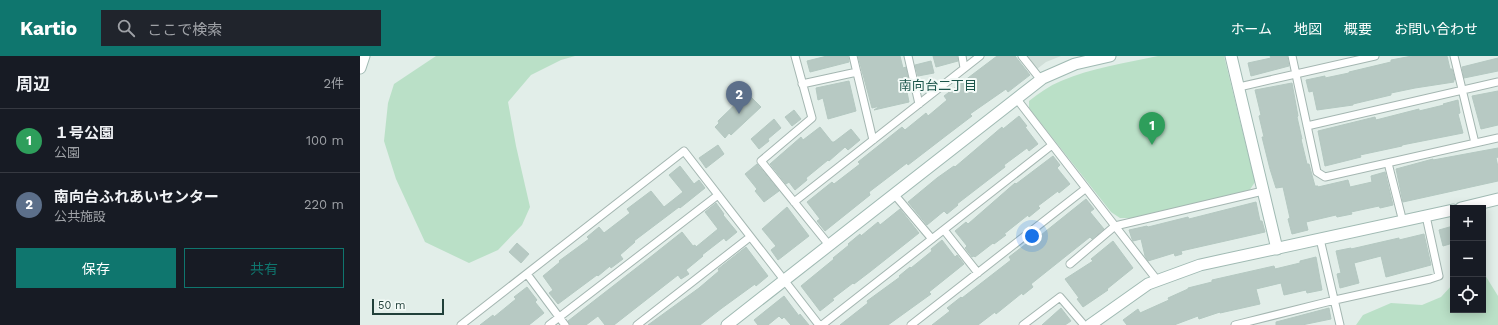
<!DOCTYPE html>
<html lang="ja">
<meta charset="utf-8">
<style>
:root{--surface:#171b24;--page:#20242c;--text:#f1f3f6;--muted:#9ea1a6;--line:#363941;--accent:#0f766e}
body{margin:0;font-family:"Work Sans","Noto Sans JP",sans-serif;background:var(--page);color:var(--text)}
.controls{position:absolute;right:12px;bottom:12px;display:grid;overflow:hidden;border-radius:0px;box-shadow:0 2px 10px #0003}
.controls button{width:36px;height:36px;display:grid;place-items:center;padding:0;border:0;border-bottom:1px solid var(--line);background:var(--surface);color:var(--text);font:20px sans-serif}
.scale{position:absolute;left:12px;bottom:10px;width:72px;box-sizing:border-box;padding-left:4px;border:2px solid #21403a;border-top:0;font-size:11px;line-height:14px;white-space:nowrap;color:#21403a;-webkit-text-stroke:3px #f3faf7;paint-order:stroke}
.you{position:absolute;left:672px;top:180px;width:14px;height:14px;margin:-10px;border:3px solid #fff;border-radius:50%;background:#1a73e8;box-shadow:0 0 0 6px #1a73e833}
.badge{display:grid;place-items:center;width:26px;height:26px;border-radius:50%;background:var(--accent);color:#fff;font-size:13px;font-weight:700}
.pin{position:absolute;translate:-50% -33px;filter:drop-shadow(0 1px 2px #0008)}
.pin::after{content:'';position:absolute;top:21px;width:14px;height:12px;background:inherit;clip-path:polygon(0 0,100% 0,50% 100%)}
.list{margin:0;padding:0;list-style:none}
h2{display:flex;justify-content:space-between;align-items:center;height:52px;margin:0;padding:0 16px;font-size:17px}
h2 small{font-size:13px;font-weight:400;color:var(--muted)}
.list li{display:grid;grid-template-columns:26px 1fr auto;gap:12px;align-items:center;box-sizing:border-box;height:64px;padding:0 16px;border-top:1px solid var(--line)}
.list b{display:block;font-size:15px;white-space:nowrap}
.list p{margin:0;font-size:13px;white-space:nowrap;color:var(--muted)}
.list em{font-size:13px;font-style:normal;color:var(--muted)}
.actions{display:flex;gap:8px;padding:12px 16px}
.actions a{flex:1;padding:9px 0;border:1px solid var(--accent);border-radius:0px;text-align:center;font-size:14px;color:var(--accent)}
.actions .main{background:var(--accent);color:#fff}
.icon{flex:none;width:22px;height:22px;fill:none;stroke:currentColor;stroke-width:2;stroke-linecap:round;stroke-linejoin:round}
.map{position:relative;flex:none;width:1138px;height:269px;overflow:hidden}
header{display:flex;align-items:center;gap:24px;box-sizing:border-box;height:56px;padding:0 20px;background:var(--accent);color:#fff}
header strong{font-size:19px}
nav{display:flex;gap:22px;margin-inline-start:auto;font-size:14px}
.search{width:280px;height:36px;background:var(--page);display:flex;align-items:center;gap:10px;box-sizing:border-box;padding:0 14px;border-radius:0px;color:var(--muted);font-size:15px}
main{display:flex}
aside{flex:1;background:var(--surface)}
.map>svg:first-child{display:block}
.built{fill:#d0ded8}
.green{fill:#bae0c7}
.building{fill:#b7c9c3;stroke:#b4c8c1}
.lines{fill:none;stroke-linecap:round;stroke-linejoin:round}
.street-casing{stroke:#a4b6b1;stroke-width:9}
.secondary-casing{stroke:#a0bab3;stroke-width:13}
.street{stroke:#fff;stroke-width:7}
.secondary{stroke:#fff;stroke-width:11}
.labels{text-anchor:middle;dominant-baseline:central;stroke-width:4;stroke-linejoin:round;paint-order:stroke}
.neighbourhood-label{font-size:13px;fill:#1b544a;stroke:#f3faf7}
</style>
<header>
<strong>Kartio</strong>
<div class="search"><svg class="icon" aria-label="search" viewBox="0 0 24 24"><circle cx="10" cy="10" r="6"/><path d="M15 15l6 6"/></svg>ここで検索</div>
<nav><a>ホーム</a><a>地図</a><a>概要</a><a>お問い合わせ</a></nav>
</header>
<main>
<aside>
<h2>周辺<small>2件</small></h2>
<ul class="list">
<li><span class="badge" style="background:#2e9e5b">1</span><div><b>１号公園</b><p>公園</p></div><em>100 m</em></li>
<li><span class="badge" style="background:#5c6f8a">2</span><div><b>南向台ふれあいセンター</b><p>公共施設</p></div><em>220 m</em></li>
</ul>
<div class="actions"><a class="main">保存</a><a>共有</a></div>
</aside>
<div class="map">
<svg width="1138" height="269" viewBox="0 0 1138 269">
<rect width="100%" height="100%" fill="#e2eee9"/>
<path class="built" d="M667 0H701L686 6 677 13Z"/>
<path class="green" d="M76 0H215L201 4 171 19 148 46 156 90 170 151 162 169 138 194 109 207 65 186 36 123 24 85 28 47 34 28Z
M798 0H864L895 126 889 135 772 162H760L751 156 669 52V45C679 37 689 30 701 25 731 12 766 7 798 0Z
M1123 218 1125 219 1138 240V269H996L1003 259 1031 247 1062 249 1081 241 1093 228V254H1123Z"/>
<path class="building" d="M467 0H488L489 6 450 16 447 5Z
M498 0H540L543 12 546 11 548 23H545V26L549 46 514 54 520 50 512 52Z
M573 0H597L598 5 576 11Z
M637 0H655L670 19 648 36 646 33 610 58 612 60 587 79 548 109 547 107 509 136 510 139 465 175 457 165 460 163 447 146 472 126 474 128 500 108 498 106 542 71 545 74 566 57 568 60 587 44 584 40Z
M910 0H927L929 10 891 20 888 7 911 2Z
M1052 0H1087L1090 13H1092L1095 24H1093L1094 26 1055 32 1031 37V39L993 48V49L957 54 953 35 949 36 946 24 965 20V22L989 17V16L1031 6V4Z
M1138 2V15L1104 22 1102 11Z
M571 5 574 17 558 20 555 9Z
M489 25 496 55 468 63 463 42 458 44 456 32Z
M932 27 938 60 937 61 942 83H941L947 108H949L955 130H958V131L988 124 990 131 1012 126 1011 120 1025 116 1033 149 1020 152 1019 150 991 156 992 158 977 161 976 159 946 166 948 174 932 178 928 163 930 162 923 131 916 132 910 113 902 81H904L899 60 901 59 895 34Z
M1138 35V69L1121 73 1112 40Z
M387 37 401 51 371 79 369 77 365 82 355 71 359 67 358 65Z
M1098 44 1100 57 1098 58 1103 77 1042 89V90L1000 99 1001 101 965 110 958 75 1015 61 1016 64 1059 53V55L1084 49 1083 48Z
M434 54 441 63 432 70 425 61Z
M659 60 667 70 665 71 678 88 669 95 667 92 644 109 645 111 597 148 598 149 587 158 584 155 567 169 548 146 577 122 594 110 595 111 642 71 643 73Z
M414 63 421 72 408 83 409 85 399 93 391 83Z
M460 71 472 86H474L491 73 500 84 488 94 485 91 469 105 468 104 446 122 447 124 435 134 429 126 426 128 410 108 441 81 443 84Z
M358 89 364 98 346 112 339 102Z
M1138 92V101L1136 102 1138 111V125L1043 146 1036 113 1073 103V104Z
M693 100 700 109 697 112 710 128 699 137 698 135 678 150 680 152 669 161 668 159 644 178 646 179 634 188 633 187 615 201 614 200 612 201 605 192 607 190 595 175 606 166 608 168 655 127 656 128Z
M397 108 419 135 404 146 395 135 397 133 385 118Z
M320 110 334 128 339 124 345 132 320 152 319 151 274 185 275 186 260 199 263 203 251 212 250 210 238 220 237 219 198 248 189 237 193 234 183 220 200 206 199 205 229 183 227 181 239 171 244 177 270 157 267 153 291 135 304 151 323 136 309 119Z
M726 143 734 153 730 156 744 173 732 183 730 181 671 228 673 231 663 239 662 237 636 258 635 256 618 269H572L590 255 587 252 601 241 602 242 651 204 649 201 675 181 676 183Z
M896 146 900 165H902L905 176 821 195 822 198 815 200 814 197 788 205 785 200 781 183 773 185 772 183 769 174 787 170 788 171 828 161 829 163Z
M356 147 364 158 363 159 377 176 366 185 364 182 342 199 343 200 326 214 329 218 321 223 318 219 254 269H245L238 260 226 269H210L208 265 293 199 322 176 333 190 335 189 336 191 358 173 345 156Z
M427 151 449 180 418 204 411 194 416 190 402 173Z
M540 153 559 177 511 215 494 228 493 227 472 243 474 244 460 255 441 230 474 203 473 202 489 189 488 188 500 178 501 180 518 166 520 169Z
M1093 170V187L1083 190 1079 174Z
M1064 178 1071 209 1026 221 1021 200 994 207 999 227 980 232 977 218 981 217 976 195 991 192V193L1039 182V184Z
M582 184 595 201 597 199 604 208 569 236 571 238 528 269H480L508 247 507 245 540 221 539 220 550 211 551 212 572 195 571 193Z
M753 185 773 212 747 233 748 234 723 251 717 243 719 242 705 223 733 205 731 203Z
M157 187 169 198 161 207 149 196Z
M386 191 408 220 396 230 395 228 362 252 340 269H288L339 232 359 215 358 213Z
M956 201 962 234 947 237 946 234 924 239 921 227 896 233 900 248 860 257V256L839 263 838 260 814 269H767L763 264 778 253 780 257 809 244 808 242 828 233V232L852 226V224L914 210 915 213 940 207V205Z
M167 231 177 244 175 246 184 257 169 269H120L133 259 134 261 156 243 154 241Z
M424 240 439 260 440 258 449 269H431L424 261 422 263 419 260 408 269H398L394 264Z
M701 252 711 265 705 269H682Z
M969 252 971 263 942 269H916V266Z"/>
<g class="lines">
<defs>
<path id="street" d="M435 0 452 62 401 105 469 189
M493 0 513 84
M548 0 559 48
M602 0 604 12
M662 0 681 24
M932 0 957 116 965 121 1138 82
M1094 0 1115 87
M442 28 497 16
M879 31 1015 0
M656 42 755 170 903 135
M947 70 1138 26
M1028 107 1043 166
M534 138 572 183
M434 146 620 0
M584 174 618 217
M960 183 980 269
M710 208 755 170 797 224
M167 218 205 269
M101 269 324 95 459 269
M189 269 358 139
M277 269 390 181
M462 269 692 89
M551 269 725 133
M663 269 700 241 724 269
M875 269 975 244 1070 223 1079 220 1066 160"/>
<path id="secondary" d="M871 0 917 193
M0 12 4 0
M1101 152 1138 143
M367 269 683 22 715 8 750 0
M730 269 788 228 840 209 1093 154"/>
</defs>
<use href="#street" class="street-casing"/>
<use href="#secondary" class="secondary-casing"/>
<use href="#street" class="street"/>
<use href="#secondary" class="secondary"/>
</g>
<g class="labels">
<g class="neighbourhood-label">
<text x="578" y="29">南向台二丁目</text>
</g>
</g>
</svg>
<div class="controls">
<button>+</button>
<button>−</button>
<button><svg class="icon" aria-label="locate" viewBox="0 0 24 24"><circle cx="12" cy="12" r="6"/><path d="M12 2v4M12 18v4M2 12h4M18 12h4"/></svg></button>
</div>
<div class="scale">50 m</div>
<div class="you"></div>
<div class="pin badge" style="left:792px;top:89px;background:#2e9e5b">1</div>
<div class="pin badge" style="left:379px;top:58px;background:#5c6f8a">2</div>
</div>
</main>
